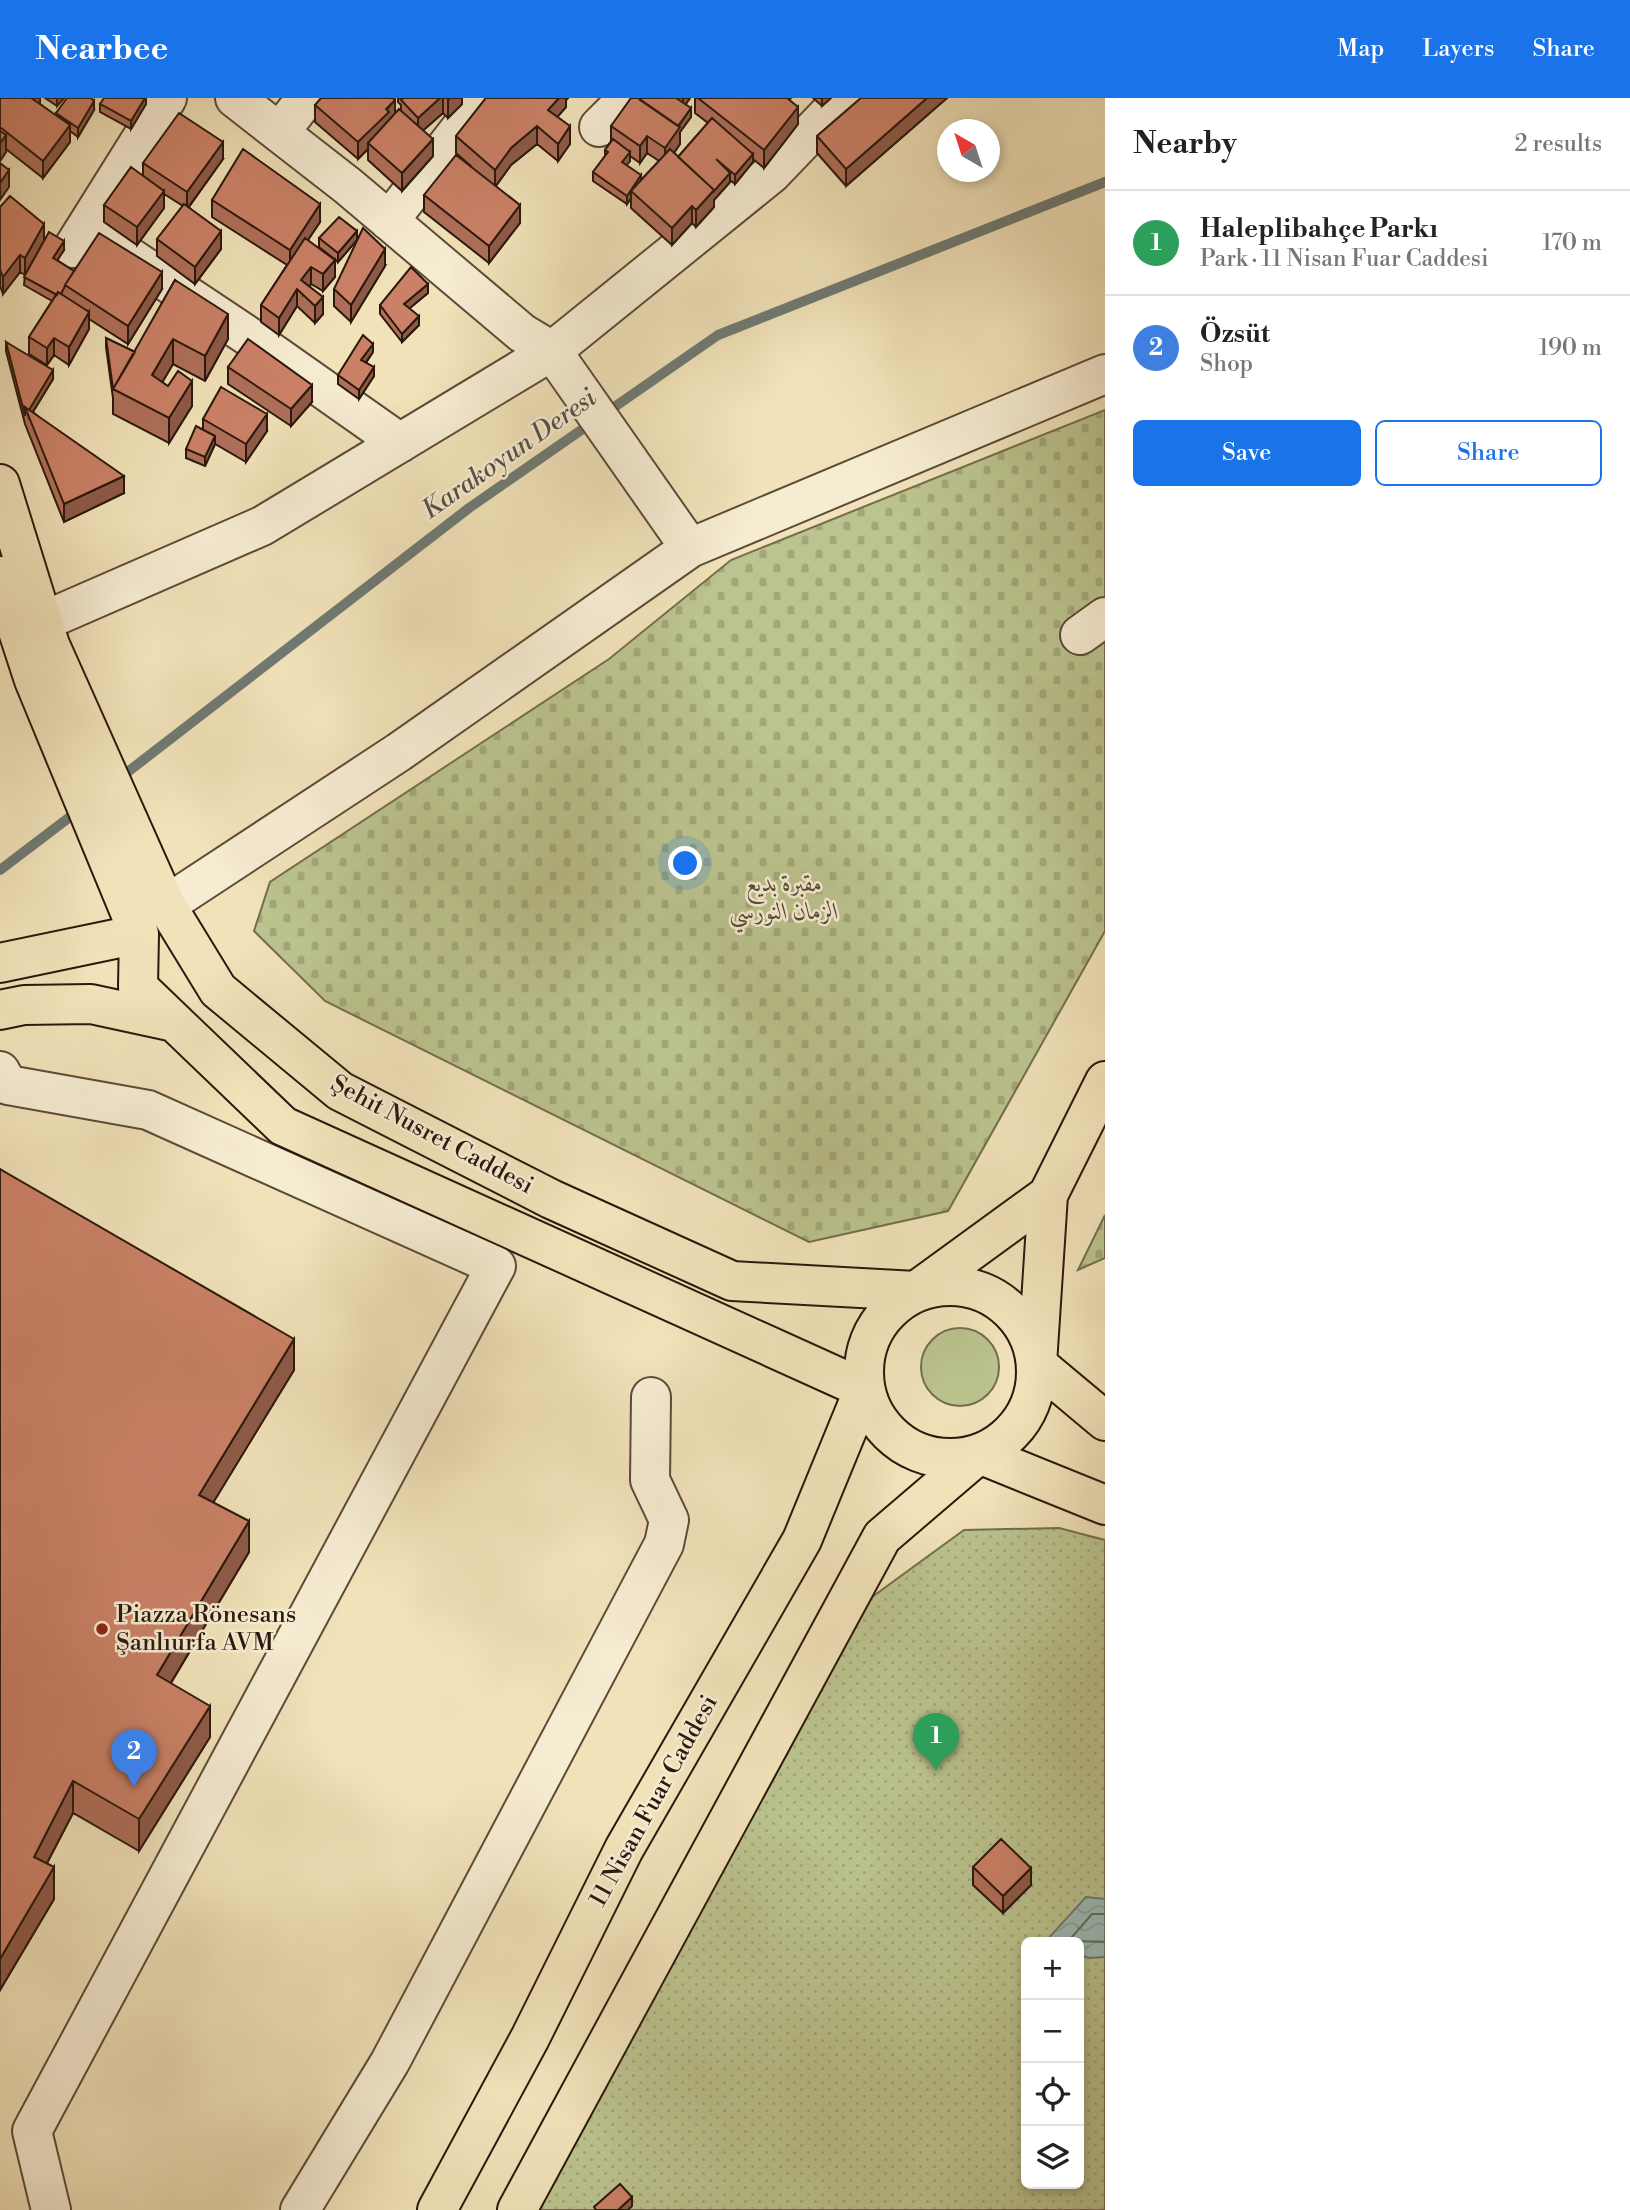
<!DOCTYPE html>
<meta charset="utf-8">
<style>
:root{--surface:#fff;--page:#f6f6f6;--text:#222;--muted:#767676;--line:#e0e0e0;--accent:#1a73e8}
body{margin:0;font-family:"Libre Bodoni",Amiri,serif;background:var(--page);color:var(--text)}
.controls{position:absolute;right:21px;bottom:21px;display:grid;overflow:hidden;border-radius:10px;box-shadow:0 4px 10px #0003}
.controls button{width:63px;height:63px;display:grid;place-items:center;padding:0;border:0;border-bottom:2px solid var(--line);background:var(--surface);color:var(--text);font:35px sans-serif}
.compass{position:absolute;left:937px;top:21px;width:63px;height:63px;border-radius:50%;background:var(--surface);box-shadow:0 4px 10px #0003;rotate:321deg}
.you{position:absolute;left:686px;top:766px;width:24px;height:24px;margin:-18px;border:5px solid #fff;border-radius:50%;background:#1a73e8;box-shadow:0 0 0 10px #1a73e833}
.badge{display:grid;place-items:center;width:46px;height:46px;border-radius:50%;background:var(--accent);color:#fff;font-size:23px;font-weight:700}
.pin{position:absolute;translate:-50% -58px;filter:drop-shadow(0 2px 4px #0008)}
.pin::after{content:'';position:absolute;top:37px;width:24px;height:21px;background:inherit;clip-path:polygon(0 0,100% 0,50% 100%)}
.list{margin:0;padding:0;list-style:none}
h2{display:flex;justify-content:space-between;align-items:center;height:91px;margin:0;padding:0 28px;font-size:30px}
h2 small{font-size:23px;font-weight:400;color:var(--muted)}
.list li{display:grid;grid-template-columns:46px 1fr auto;gap:21px;align-items:center;box-sizing:border-box;height:105px;padding:0 28px;border-top:2px solid var(--line)}
.list b{display:block;font-size:26px;white-space:nowrap}
.list p{margin:0;font-size:23px;white-space:nowrap;color:var(--muted)}
.list em{font-size:23px;font-style:normal;color:var(--muted)}
.actions{display:flex;gap:14px;padding:21px 28px}
.actions a{flex:1;padding:16px 0;border:2px solid var(--accent);border-radius:10px;text-align:center;font-size:24px;color:var(--accent)}
.actions .main{background:var(--accent);color:#fff}
.icon{flex:none;width:38px;height:38px;fill:none;stroke:currentColor;stroke-width:2;stroke-linecap:round;stroke-linejoin:round}
.map{position:relative;flex:none;width:1105px;height:2112px;overflow:hidden}
header{display:flex;align-items:center;gap:42px;box-sizing:border-box;height:98px;padding:0 35px;background:var(--accent);color:#fff}
header strong{font-size:33px}
nav{display:flex;gap:38px;margin-inline-start:auto;font-size:24px}
main{display:flex}
aside{flex:1;background:var(--surface)}
.map>svg:first-child{display:block}
.green{fill:#bbc38e;stroke:#736e4e;stroke-width:2}
.cemetery{fill:url(#cemetery-stones);stroke:#736e4e;stroke-width:2}
.park{fill:url(#park-dots);stroke:#736e4e;stroke-width:2;fill-rule:evenodd}
.water{fill:url(#water-waves);stroke:#6f7a73;stroke-width:2}
.lines{fill:none;stroke-linecap:round;stroke-linejoin:round}
.shore{stroke:#646a62;stroke-width:2}
.stream{stroke:#6f7a73;stroke-width:10}
.minor-casing{stroke:#5c4a38;stroke-width:42}
.major-casing{stroke:#2b180d;stroke-width:42}
.minor{stroke:#f6ecd2;stroke-width:38}
.major{stroke:#f1e2b9;stroke-width:38}
.wall{fill:#af6f59;stroke:#2b180d;stroke-width:2;fill-rule:evenodd}
.shaded-wall{fill:#8e5a48;stroke:#2b180d;stroke-width:2}
.building{fill:#cb8167;stroke:#2b180d;stroke-width:2}
.poi-dot{fill:#8f2418;stroke:#f6ecd2;stroke-width:2.5}
.labels{text-anchor:middle;dominant-baseline:central;stroke-width:5;stroke-linejoin:round;paint-order:stroke}
.park-label{font-size:24px;font-style:italic;fill:#564b34;stroke:#f6ecd2}
.street-label{font-size:24px;fill:#2b180d;stroke:#f6ecd2}
.poi-label{font-size:24px;fill:#2b180d;stroke:#f6ecd2;text-anchor:start}
.water-label{font-size:26px;font-style:italic;fill:#535148;stroke:#f6ecd2}
</style>
<header>
<strong>Nearbee</strong>
<nav><a>Map</a><a>Layers</a><a>Share</a></nav>
</header>
<main>
<div class="map">
<svg width="1105" height="2112" viewBox="0 0 1105 2112">
<defs>
<pattern id="cemetery-stones" width="16" height="16" patternUnits="userSpaceOnUse" patternTransform="scale(1.75)"><rect width="16" height="16" fill="#bbc38e"/><path d="M2 7V4a2 2 0 0 1 4 0v3zM10 15v-3a2 2 0 0 1 4 0v3z" fill="#a1a779"/></pattern>
<pattern id="park-dots" width="8" height="8" patternUnits="userSpaceOnUse" patternTransform="scale(1.75)"><rect width="8" height="8" fill="#bbc38e"/><path d="M2 2h.1M6 6h.1" fill="none" stroke="#a1a779" stroke-width="1.8" stroke-linecap="round"/></pattern>
<pattern id="water-waves" width="16" height="10" patternUnits="userSpaceOnUse" patternTransform="scale(1.75)"><rect width="16" height="10" fill="#9cbcb7"/><path d="M0 5q4-4 8 0t8 0" fill="none" stroke="#87a19c"/></pattern>
</defs>
<rect width="100%" height="100%" fill="#f1e2b9"/>
<filter id="stains"><feTurbulence type="fractalNoise" baseFrequency=".00286" numOctaves="4"/><feColorMatrix values="0 0 0 0 .2 0 0 0 0 .09 0 0 0 0 .02 0 0 0 .5 -.17"/></filter>
<radialGradient id="worn" r=".72"><stop offset=".6" stop-color="#630" stop-opacity="0"/><stop offset="1" stop-color="#630" stop-opacity=".3"/></radialGradient>
<path class="green" d="M921 1269a39 39 0 1 1 78 0a39 39 0 1 1-78 0Z"/>
<path class="cemetery" d="M1105 312V833L948 1113 809 1144 325 903 254 833 270 784 609 561 731 462Z
M1105 1117V1160L1078 1172Z"/>
<path class="park" d="M1059 1430 1105 1442V2112H523L868 1502 964 1432ZM1026 1844H1079V2086H1026Z"/>
<path class="water" d="M1086 1799 1105 1801V1859L1089 1860 1079 1857V1844H1045Z"/>
<g class="lines">
<path class="shore" d="M1105 1816H1092L1072 1839 1075 1843 1105 1844"/>
<path class="stream" d="M116 683 469 410 718 237 1105 84
M0 772 79 712"/>
<defs>
<path id="minor" d="M235 0 348 88 522 235 552 253 690 450
M599 29 628 0
M280 34 306 0
M389 123 484 0
M86 130 248 238 400 345
M73 150 167 0
M44 523 262 428 552 253 771 76 844 0
M1080 537 1105 519
M166 807 399 654 690 450 1105 276
M0 973 8 987 148 1012 496 1168 32 2033 51 2112
M300 2112 390 1964 664 1446 669 1422 650 1382 651 1299"/>
<path id="major" d="M0 386 50 547 166 807 218 892 340 993 551 1101 732 1183 916 1193 1048 1097
M0 478 34 582 139 836 138 889 283 1028 864 1291 802 1442 624 1751 530 1940 437 2112
M0 865 139 836
M0 912 24 907 91 906 174 924
M1105 983 1048 1097 1037 1266 1105 1323
M864 1274a86 86 0 1 1 172 0a86 86 0 1 1-172 0Z
M517 2112 882 1439 979 1356 1105 1407"/>
</defs>
<use href="#minor" class="minor-casing"/>
<use href="#major" class="major-casing"/>
<use href="#minor" class="minor"/>
<use href="#major" class="major"/>
</g>
<path class="wall" d="M0 0H40V6L56 18V15L94 12 78 39 70 33V44L43 80 6 51V54L0 63Z
M45 0H64L57 8Z
M146 0V6L131 31 100 14V6Z
M398 0H462V6L448 20 443 15 423 32 433 58 402 93 368 62V51L358 61 315 24V7L395 15 401 13V7L398 4Z
M486 0H568L566 2V9L557 19 570 46 558 63 537 46 511 67 496 88 520 125 489 165 424 114V97L471 68 456 55V38Z
M641 0H690L685 7 691 19 680 34V46L674 55 678 59 708 25 695 15V0H791L789 2 798 26 764 70 753 61V64L735 86 730 82V84L714 102V109L696 129 692 125 672 147 631 110V100L627 106 593 83V74L605 58V52L611 43V28ZM647 55 659 63 641 82 626 67 630 63V58L640 65Z
M813 0H831L822 8Z
M861 0H947L846 88 817 55V38Z
M223 61 189 109 221 151 195 186 157 158V141L183 108 164 96V110L137 147 104 124V107L143 78V65Z
M212 102 320 124 308 142 335 179 323 193 311 186 309 188 323 216 315 225 297 208 279 237 261 224V207L287 167 212 119Z
M0 109 44 143 64 152 57 162 74 173 162 191 128 246 89 221V231L69 267 54 257 47 267 29 256V239L52 203 24 187 25 177 20 174 3 196 0 188Z
M319 140 357 142 338 164 319 149Z
M385 168 351 224 334 208V191Z
M175 182 228 241 205 283 173 266 162 284 192 308 169 345 113 316V300L106 249V240L135 254Z
M428 195 409 210 419 227 402 244 380 216V207Z
M6 244 53 281 33 314 124 395 64 424 25 326 6 253Z
M373 254 366 265 374 278 359 301 338 286V277Z
M228 269 312 304 291 328 228 286Z
M203 321 267 333 246 364 215 346 205 368 186 360V351L203 332Z
M0 1071 294 1272 213 1404 249 1454 171 1585 210 1639 139 1753 73 1715 47 1765 54 1801 0 1892Z
M973 1769 1031 1787 1003 1815 973 1787Z"/>
<path class="shaded-wall" d="M31 0H40V8Z
M57 0H64L57 8Z
M145 0H146V6L131 31V23Z
M440 0H443V15L418 37V20Z
M450 0H462V6L448 20V2Z
M559 0H568L566 2V9L548 30V12Z
M684 0H690L683 10V1Z
M822 0H831L822 8Z
M927 0H947L846 88V71Z
M395 2V19L368 45V51L358 61V44Z
M94 3V12L78 39V30Z
M798 9V26L764 70V52Z
M691 10V19L680 34V46L665 68V50L676 32Z
M70 27V44L43 80V63Z
M537 28V46L511 67 495 89V72L511 50Z
M570 28V46L558 63V46Z
M6 37V54L0 63V45Z
M647 38V55L640 65V48Z
M433 41V58L402 93V75Z
M223 44V61L187 111V94Z
M630 54V63L622 73V64Z
M753 56V64L735 86V77Z
M9 72V89L0 102V85Z
M730 75V84L714 102V109L696 129V112Z
M641 77V86L631 93V100L627 106V98Z
M164 93V110L137 147V129Z
M320 106V124L290 169V152Z
M520 107V125L489 165V148Z
M692 108V125L672 147V130Z
M44 126V143L25 177V160Z
M221 133V151L195 186V169Z
M357 133V142L338 164V155Z
M64 143V152L53 169V160Z
M385 151V168L351 224V207Z
M20 157V174L3 196V179Z
M335 162V179L323 193V176Z
M311 169V186L303 197 301 182Z
M162 174V191L128 246V228Z
M428 186V195L404 215V206Z
M297 191V208L279 237V220Z
M323 199V216L315 225V208Z
M89 214V231L69 267V249Z
M228 216V241L205 283V258Z
M419 218V227L402 244V236Z
M54 240V257L47 267V250Z
M173 241V266L152 302V277Z
M373 246V254L361 271V262Z
M374 269V278L359 301V292Z
M53 272V281L29 320 27 314Z
M192 283V308L169 345V320Z
M312 287V304L291 328V311Z
M267 316V333L246 364V346Z
M215 338V346L205 368V359Z
M124 378V395L64 424V406Z
M294 1241V1272L199 1428V1397Z
M249 1423V1454L157 1608V1577Z
M210 1608V1639L139 1753V1721Z
M73 1683V1715L34 1790V1759Z
M54 1769V1801L0 1892V1861Z
M1031 1770V1787L1003 1815V1798Z
M632 2099V2108L628 2112H618Z"/>
<path class="building" d="M0 0H31L70 27 43 63 0 29Z
M67 0H91L94 3 78 30 56 15Z
M104 0H145L131 23 100 6Z
M321 0H393L395 2 386 11 389 14 358 44 315 7Z
M404 0H440L418 20 401 2Z
M486 0H559L548 12 570 28 558 46 537 28 511 50 495 72 456 38Z
M631 0H638L680 29 665 50 647 38 640 48 611 28Z
M641 0H676L691 10 678 28 640 2Z
M698 0H787L798 9 764 52Z
M861 0H927L846 71 817 38Z
M399 11 433 41 402 75 368 45Z
M179 15 223 44 187 94 143 65Z
M712 20 753 56 735 77 716 61 730 75 714 93V92L678 59Z
M0 33 6 37 0 45Z
M613 41 630 54 622 64 641 77 627 98 593 74 608 54 605 52Z
M243 51 320 106 290 152 212 102Z
M670 51 714 92 696 112 692 108 672 130 631 93Z
M456 57 520 107 489 148 424 97Z
M0 65 9 72 0 85Z
M131 69 164 93 137 129 104 107Z
M10 98 44 126 25 160 20 157 3 179 0 171V109Z
M184 106 221 133 195 169 157 141Z
M339 119 357 133 338 155 319 140Z
M363 130 385 151 351 207 334 191Z
M49 134 64 143 53 160 74 173 65 187V188L61 196 58 194 57 197 24 179Z
M99 135 162 174 128 228 65 187Z
M305 140 335 162 323 176 311 169 301 182 323 199 315 208 297 191 279 220 261 207Z
M411 169 428 186 404 206 419 218 402 236 380 207Z
M175 182 228 216 205 258 173 241 152 277 168 288 178 273 192 283 169 320 113 291Z
M58 194 89 214 69 249 54 240 47 250 29 239Z
M363 237 373 246 361 262 374 269 359 292 338 277Z
M106 240 135 254 113 291Z
M248 241 312 287 291 311 228 269Z
M6 244 53 272 29 312 25 309V318Z
M221 289 267 316 246 346 203 321Z
M25 309 124 378 64 406Z
M196 328 215 338 205 359 186 351Z
M0 1071 294 1241 199 1397 249 1423 157 1577 210 1608 139 1721 73 1683 34 1759 54 1769 0 1861Z
M1001 1741 1031 1770 1003 1798 973 1769Z
M620 2086 632 2099 618 2112H596L594 2109Z"/>
<circle class="poi-dot" cx="102" cy="1531" r="7"/>
<g class="labels">
<g class="park-label">
<text x="784" y="786">مقبرة بديع<tspan x="784" dy="28">الزمان النورسي</tspan></text>
</g>
<g class="street-label">
<text transform="translate(432 1037) rotate(28)">Şehit Nusret Caddesi</text>
<text transform="translate(654 1703) rotate(-61)">11 Nisan Fuar Caddesi</text>
</g>
<g class="poi-label">
<text x="116" y="1517">Piazza Rönesans<tspan x="116" dy="28">Şanlıurfa AVM</tspan></text>
</g>
<g class="water-label">
<text transform="translate(509 356) rotate(-35)">Karakoyun Deresi</text>
</g>
</g>
<rect width="100%" height="100%" filter="url(#stains)"/>
<rect width="100%" height="100%" fill="url(#worn)"/>
</svg>
<div class="controls">
<button>+</button>
<button>−</button>
<button><svg class="icon" aria-label="locate" viewBox="0 0 24 24"><circle cx="12" cy="12" r="6"/><path d="M12 2v4M12 18v4M2 12h4M18 12h4"/></svg></button>
<button><svg class="icon" aria-label="layers" viewBox="0 0 24 24"><path d="M12 4l9 5-9 5-9-5zM3 14l9 5 9-5"/></svg></button>
</div>
<svg class="compass" viewBox="-18 -18 36 36"><path d="M0-13l5 13h-10z" fill="#e53935"/><path d="M0 13l5-13h-10z" fill="#767676"/></svg>
<div class="you"></div>
<div class="pin badge" style="left:936px;top:1673px;background:#2e9e5b">1</div>
<div class="pin badge" style="left:134px;top:1689px;background:#3f7fe0">2</div>
</div>
<aside>
<h2>Nearby<small>2 results</small></h2>
<ul class="list">
<li><span class="badge" style="background:#2e9e5b">1</span><div><b>Haleplibahçe Parkı</b><p>Park · 11 Nisan Fuar Caddesi</p></div><em>170 m</em></li>
<li><span class="badge" style="background:#3f7fe0">2</span><div><b>Özsüt</b><p>Shop</p></div><em>190 m</em></li>
</ul>
<div class="actions"><a class="main">Save</a><a>Share</a></div>
</aside>
</main>
